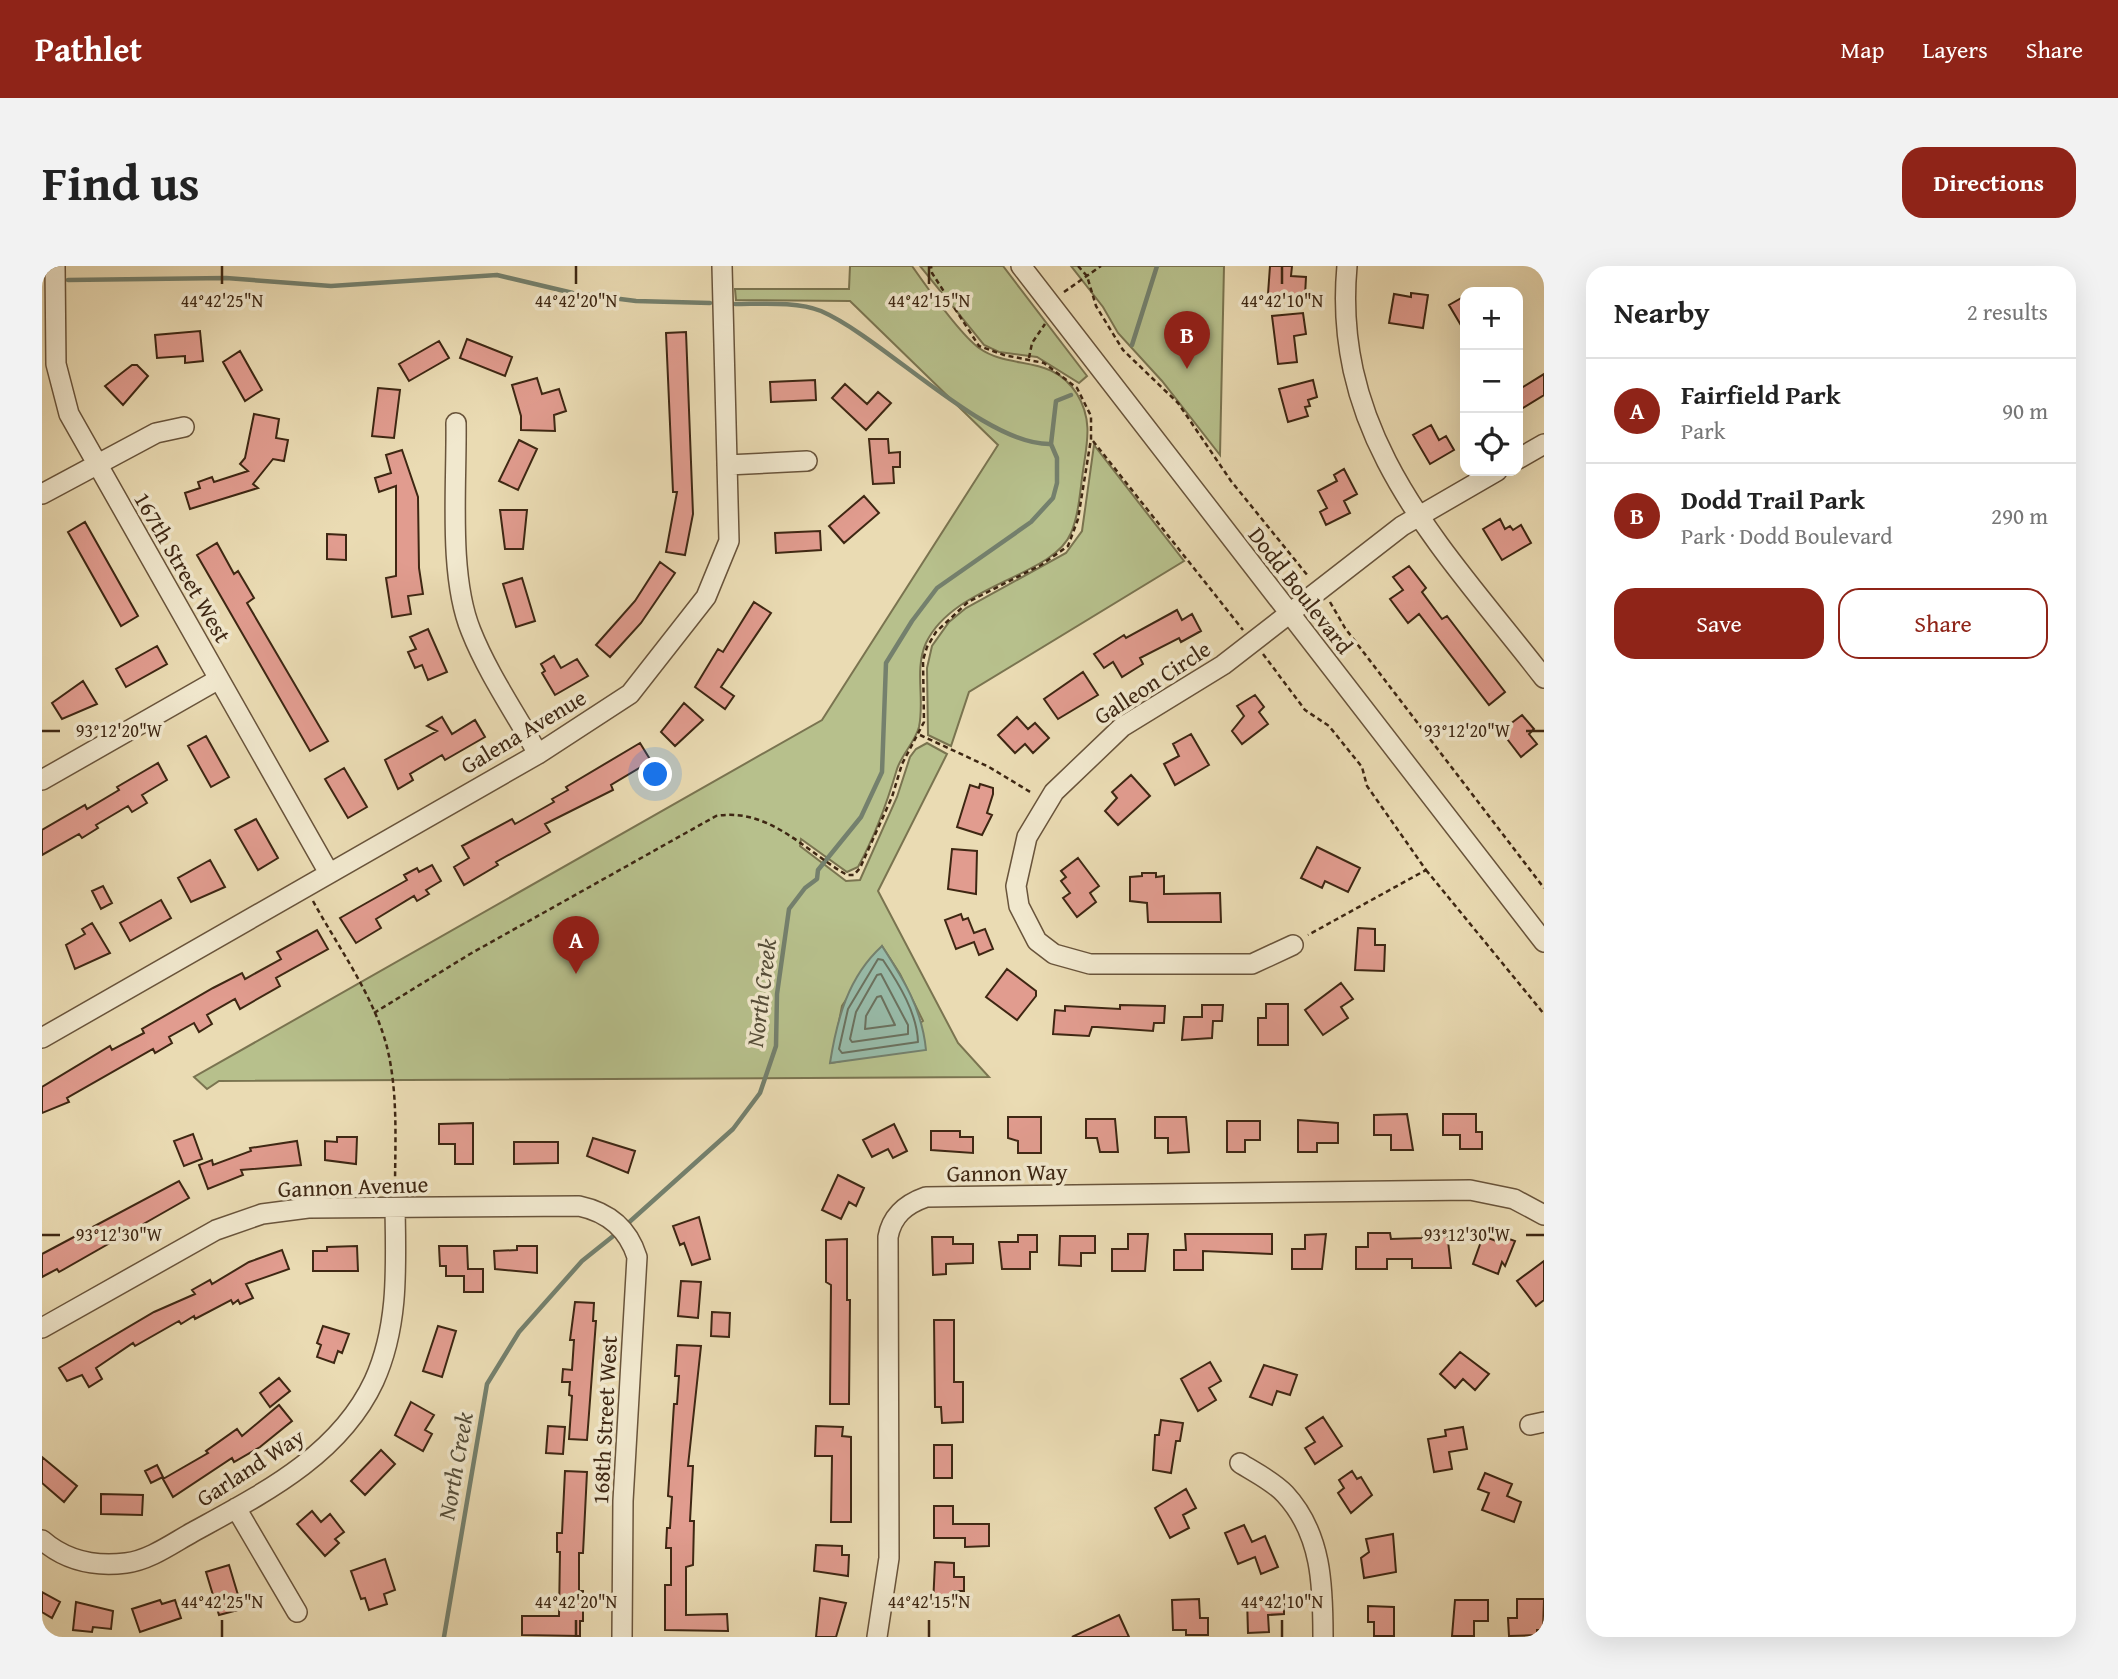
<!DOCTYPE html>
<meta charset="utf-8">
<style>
:root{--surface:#fff;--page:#f2f2f2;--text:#222;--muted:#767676;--line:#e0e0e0;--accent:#8f2418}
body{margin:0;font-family:"Gentium Book Plus",serif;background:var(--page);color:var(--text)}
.controls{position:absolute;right:21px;top:21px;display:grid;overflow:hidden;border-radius:14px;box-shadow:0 7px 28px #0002}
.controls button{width:63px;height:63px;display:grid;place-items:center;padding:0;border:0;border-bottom:2px solid var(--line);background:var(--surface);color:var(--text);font:35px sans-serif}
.you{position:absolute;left:614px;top:509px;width:24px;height:24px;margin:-18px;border:5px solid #fff;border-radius:50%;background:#1a73e8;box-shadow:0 0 0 10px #1a73e833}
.badge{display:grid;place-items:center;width:46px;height:46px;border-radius:50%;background:var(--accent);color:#fff;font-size:23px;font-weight:700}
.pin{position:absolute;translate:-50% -58px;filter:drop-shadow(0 2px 4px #0008)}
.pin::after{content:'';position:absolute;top:37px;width:24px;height:21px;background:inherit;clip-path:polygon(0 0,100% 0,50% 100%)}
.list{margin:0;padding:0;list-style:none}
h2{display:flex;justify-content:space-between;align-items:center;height:91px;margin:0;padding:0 28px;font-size:30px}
h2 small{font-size:23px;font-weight:400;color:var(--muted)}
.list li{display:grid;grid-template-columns:46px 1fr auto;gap:21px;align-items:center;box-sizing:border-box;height:105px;padding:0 28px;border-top:2px solid var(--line)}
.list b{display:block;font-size:26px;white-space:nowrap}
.list p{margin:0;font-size:23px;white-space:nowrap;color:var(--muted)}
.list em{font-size:23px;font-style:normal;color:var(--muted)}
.actions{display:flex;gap:14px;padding:21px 28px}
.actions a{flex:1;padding:16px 0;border:2px solid var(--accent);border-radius:21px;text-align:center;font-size:24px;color:var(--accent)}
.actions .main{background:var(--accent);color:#fff}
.icon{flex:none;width:38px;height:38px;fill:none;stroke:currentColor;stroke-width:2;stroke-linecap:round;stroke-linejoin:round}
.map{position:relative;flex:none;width:1502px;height:1371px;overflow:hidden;border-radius:21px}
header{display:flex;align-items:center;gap:42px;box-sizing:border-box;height:98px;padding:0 35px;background:var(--accent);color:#fff}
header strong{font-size:33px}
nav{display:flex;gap:38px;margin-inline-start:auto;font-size:24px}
.intro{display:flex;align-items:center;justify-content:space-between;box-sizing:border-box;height:168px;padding:0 42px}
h1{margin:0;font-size:49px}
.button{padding:18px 32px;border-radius:21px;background:var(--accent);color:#fff;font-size:24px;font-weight:700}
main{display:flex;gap:42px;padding:0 42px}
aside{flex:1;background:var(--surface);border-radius:21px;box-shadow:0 7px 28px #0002}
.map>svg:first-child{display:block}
.green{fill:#b7c08c;stroke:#7a7450;stroke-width:2;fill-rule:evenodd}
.water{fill:#98bba9;stroke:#74806d;stroke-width:2}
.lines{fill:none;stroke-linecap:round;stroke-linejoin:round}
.shore{stroke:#6b715e;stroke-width:2}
.stream{stroke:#74806d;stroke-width:4.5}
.building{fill:#e19c8f;stroke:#3e2713;stroke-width:2}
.minor-casing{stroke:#69543b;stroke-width:22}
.path{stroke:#3e2713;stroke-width:2.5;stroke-dasharray:5 3.5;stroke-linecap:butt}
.minor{stroke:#f1e8ce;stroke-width:19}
.ticks{fill:none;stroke:#3e2713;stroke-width:2.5}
.labels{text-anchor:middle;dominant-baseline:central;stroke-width:7;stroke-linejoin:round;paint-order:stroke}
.street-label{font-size:23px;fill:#3e2713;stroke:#f1e8ce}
.water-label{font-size:24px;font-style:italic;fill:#544c38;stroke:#f1e8ce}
.ticks-label{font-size:18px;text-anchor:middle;fill:#3e2713;stroke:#f1e8ce;stroke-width:7;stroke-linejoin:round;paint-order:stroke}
</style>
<header>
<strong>Pathlet</strong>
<nav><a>Map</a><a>Layers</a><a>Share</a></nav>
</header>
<div class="intro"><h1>Find us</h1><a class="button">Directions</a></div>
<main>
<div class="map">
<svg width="1502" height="1371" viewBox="0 0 1502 1371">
<rect width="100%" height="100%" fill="#eadbb3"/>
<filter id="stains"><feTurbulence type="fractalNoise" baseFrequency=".00286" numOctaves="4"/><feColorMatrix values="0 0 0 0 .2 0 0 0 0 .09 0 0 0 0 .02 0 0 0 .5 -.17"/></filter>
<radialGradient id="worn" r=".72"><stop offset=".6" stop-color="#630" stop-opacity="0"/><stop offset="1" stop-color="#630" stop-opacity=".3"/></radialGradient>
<path class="green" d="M808 0H870C884 20 919 69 937 82 969 105 1009 87 1035 128 1051 154 1045 177 1041 205 1038 225 1037 248 1029 267 1011 311 912 318 884 377 872 404 883 433 877 461 873 476 860 488 855 503 845 537 833 570 816 601L805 606 759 573 758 580 804 615 818 614 855 531 868 491 874 483 885 477 905 488 836 625 916 777 947 811 177 815 165 823 152 811 780 454 956 179 808 35 694 34 693 23H807ZM840 680 858 708 881 755 831 789 789 797 800 740Z
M878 0H961L1045 110 1037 117 995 91 957 86 942 79Z
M1029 0H1182L1178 189 1120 115 1076 67 1061 41Z
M1052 179 1142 295 927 426 909 480 886 469 885 402 890 380 907 356 924 342 1024 287 1040 265Z"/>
<path class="water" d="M840 680C862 714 880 743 884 784L788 797C795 753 806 711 840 680Z"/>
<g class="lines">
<path class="shore" d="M836 693 841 694C857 718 875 747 876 776L800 787 797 783 806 743Z
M839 708 866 759V768L810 776 808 773 814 746 835 709Z
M839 730 853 759 823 763 824 750 835 731Z"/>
<path class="stream" d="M26 14 184 12 289 20 455 9 531 27 594 35 668 37
M693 38C719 38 755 35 779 45 843 73 943 180 1009 178
M1090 79 1115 0
M584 959 691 863 718 827 734 780 735 728 747 643 763 622 775 613 776 604 819 551 840 506 844 397 870 355 895 322 989 256 1011 232 1015 217V192L1009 178 1014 135 1029 129
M402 1371 445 1118 477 1066 540 995 575 967"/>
</g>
<path class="building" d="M1228 0H1250L1249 10 1264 11 1263 30 1226 28Z
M1369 27 1386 29 1381 62 1347 57 1352 28 1369 31Z
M1423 30V66L1407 39Z
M1261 47 1264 68 1252 70 1255 96 1236 98 1230 50Z
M158 65 161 95 143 97V90L115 92 113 69Z
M644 66 651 248 643 289 624 286 635 226H631L624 67Z
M425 73 470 91 463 110 418 92Z
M397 75 407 92 367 115 357 98Z
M198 85 220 124 203 135 181 96Z
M90 99H95L106 110 81 139 63 120Z
M1502 108V129L1476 145V124Z
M495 112 500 128 517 123 524 145 512 149 513 165 479 164V150L470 119Z
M773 114 774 134 729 136 728 116Z
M1271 114 1275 131 1266 134 1268 140 1263 141 1266 150 1246 156 1237 123Z
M803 118 825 138 836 126 849 137 824 164 790 132Z
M336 122 358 124 352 172 330 170Z
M212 148 237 153 234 172 246 174 242 195 231 193 211 218 216 222 148 243 143 227 158 222 156 216 170 211 172 216 206 205 198 198 203 192Z
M1389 159 1397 174 1404 170 1412 184 1388 198 1371 169Z
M827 173H846L847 187 858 186V201H851L852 217 831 218Z
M477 174 495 183 476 224 457 215Z
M360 184 376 231 377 302 381 328 366 330 369 348 350 351 344 312 354 310V220L337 226 333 212 349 207 344 189Z
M1302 203 1315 228 1302 235 1308 247 1284 259 1278 246 1285 242 1276 225 1295 215 1292 209Z
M822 230 837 247 802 277 787 260Z
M458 244H485L481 283H463Z
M1458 253 1463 263 1468 260 1471 264 1479 259 1489 277 1460 294 1441 263Z
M43 256 96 350 79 360 26 266Z
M778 265 779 284 734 287 733 267Z
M285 268 304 269V294L285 293Z
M175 277 192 308 196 305 212 332 205 337 286 475 268 485 155 289Z
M618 296 633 307 599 357 568 391 554 379 593 335Z
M1367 300 1384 322 1380 326 1400 353 1405 350 1463 426 1447 439 1377 348 1366 357 1348 333 1361 324 1351 311Z
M480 312 493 355 474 361 461 318Z
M712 336 729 347 679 421 692 430 683 443 653 421 676 383 681 386Z
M1135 344 1140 354 1150 348 1159 365 1139 376 1137 372 1098 392 1101 398 1080 411 1071 396 1062 402 1052 388 1082 369 1084 372Z
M386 363 405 406 386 414 380 399 373 402 366 386 374 383 368 371Z
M115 380 125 398 84 421 74 403Z
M512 390 519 402 535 393 546 410 513 429 500 407 503 405 499 398Z
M1041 406 1056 429 1016 453 1002 433Z
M41 415 55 438 20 453 10 437Z
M1213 429 1222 441 1217 446 1226 458 1200 478 1190 465 1202 450 1195 440Z
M642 437 661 454 633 480 619 466Z
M1480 449 1492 463 1487 468 1495 478 1479 491 1459 465Z
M400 451 410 468 433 454 443 471 403 494 400 489 368 508 371 514 356 523 343 494 395 465 385 460Z
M975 451 986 463 993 457 1007 472 991 487 983 478 973 487 956 469Z
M1149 468 1167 499 1133 519 1122 498 1137 490 1131 478Z
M164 470 187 511 169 521 146 480Z
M598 477 609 495 569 519 571 524 503 558 508 566 454 596 456 599 422 619 412 601 427 592 420 580 470 553 473 558 512 536 510 533 526 524 524 521Z
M116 497 125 514 100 529 105 537 90 546 86 540 54 559 56 562 40 572 37 568 0 589V564L43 539 45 543 77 524 75 521Z
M302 502 325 541 306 552 283 513Z
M1089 509 1108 530 1076 559 1063 545 1075 532 1070 526Z
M938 518 951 522V528L945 547 950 549 940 569 915 561 928 519 937 522Z
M214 553 236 592 216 604 193 564Z
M1275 581 1318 602 1306 626 1283 615 1280 622 1259 612Z
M910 583 935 585 934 628 906 623Z
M1036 592 1057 620 1048 627 1054 636 1035 651 1021 632 1028 627 1019 615 1024 611 1019 605Z
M168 594 183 621 149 636 136 612Z
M390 599 399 615 384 624 387 628 375 635 372 630 334 653 339 662 314 677 298 652 365 614 362 609 375 602 377 606Z
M1100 607H1114V611L1122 610V628L1178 627 1179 656H1106L1105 637 1088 635V611L1100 610Z
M61 620 70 637 59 643 50 625Z
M119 634 129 652 88 675 78 657Z
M919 648 921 654 926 652 932 667 943 663 951 683 937 689 932 676 914 683 903 654Z
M50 657 68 687 33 703 24 679 43 668 40 663Z
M1316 662 1333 663V679H1343L1342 705 1313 704Z
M275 664 286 683 234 712 238 720 198 743 193 733 165 749 170 758 157 766 152 757 127 771 130 777 113 787 111 783 25 832 27 836 0 847V821L68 780 70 784 102 767 100 763 171 722 200 707 203 713 239 693 235 686Z
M965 703 994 725V730L975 754 944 731Z
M1299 717 1311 733 1299 741 1306 752 1281 769 1263 744Z
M1224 738H1246V779H1216V752H1224Z
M1078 739 1123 740 1122 757H1112L1111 765 1055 761H1050L1047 770 1011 768 1013 744 1023 745V740L1078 743Z
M1160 739H1181L1180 755H1171L1170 772 1140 774 1142 751H1160Z
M1365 848 1371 884H1349V869H1332V849Z
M1401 848H1434V866H1440V883H1418V869H1401Z
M966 851H999V887H976V875L966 872Z
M1113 851H1144L1147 886 1126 887V872H1113Z
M1044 853H1073L1076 886H1058L1055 872H1044Z
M1256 854 1296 857V877H1275V886H1256Z
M1185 855H1218V874H1203V886H1185Z
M431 857V898H413V878H397V858Z
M852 858 865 885 851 892 846 883 830 891 821 874Z
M889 865H918V871H931V887L889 884Z
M151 868 160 893 142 900 132 875Z
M295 871H315L314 898 283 894V875L295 876Z
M551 872 593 885 586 907 545 890Z
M255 875 259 899 199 904 201 909 166 923 157 899 170 894 171 899 209 885 208 882Z
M472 876H516V897L472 898Z
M796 909 822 922 814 940 807 936 799 953 780 944Z
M137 915 147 932 17 1006 15 1003 0 1011V988Z
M657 951 668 993 650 999 642 977 638 979 631 960Z
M1405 966 1409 1002H1370V993H1345V1003H1314V981H1326V967H1348L1349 973 1381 972 1380 967Z
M1086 968H1106L1103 1005H1070V983H1086Z
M1143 968H1230V988L1161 985V1004H1132V984H1144Z
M1284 968 1280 1003H1250V983H1263V969Z
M976 969H995V986H988V1003H960L957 976H976Z
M1456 969 1473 975 1463 1000 1460 996 1456 1008 1431 998 1441 970 1454 975Z
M1018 970H1053V987H1039V1000L1017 999Z
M890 971H911V978H931V997L904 998V1008L891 1009Z
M805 973V1034H808L807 1138H788L789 1019 784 1016V974Z
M315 980 316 1005H271V985H285V981Z
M397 980H425L426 1003H441V1026H422V1010H404V1000H398Z
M475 980H495V1007L453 1003 452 985 475 984Z
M240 984 247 1003 204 1018 211 1032 198 1038 196 1034 191 1038 189 1034 153 1053 152 1050 139 1058 137 1055 93 1080 91 1077 54 1102 60 1113 47 1121 40 1109 25 1115 17 1102 112 1046 153 1028 150 1024 168 1014 170 1018 207 996Z
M1502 995V1034L1494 1040 1475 1015Z
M639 1015 659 1016 656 1052 636 1050Z
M533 1036 552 1037 551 1055H554L545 1174 527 1173 530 1130 527 1129 528 1116H520L521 1103 530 1104 532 1074H528Z
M670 1046 688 1047 687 1071 669 1070Z
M892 1054H912V1116H921V1156L900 1157 899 1141H893Z
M281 1060 307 1068 300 1087 296 1085 292 1097 275 1091 279 1079 275 1077Z
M396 1060 414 1065 400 1111 381 1105Z
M635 1079 659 1080 646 1200H651L648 1255H652L651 1299 644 1301V1349L685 1348 686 1365 623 1364V1319H629V1282H624L625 1262H628L630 1231 626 1230 632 1138H635L637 1110H633Z
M1418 1086 1447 1108 1433 1124 1421 1113 1413 1122 1398 1108Z
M1168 1096 1179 1115 1167 1122 1174 1134 1156 1145 1139 1113Z
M1222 1099 1255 1109 1248 1129 1235 1125 1230 1139 1208 1131Z
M237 1112 248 1125 228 1141 218 1127Z
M369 1136 392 1149 383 1164 390 1168 381 1185 353 1169Z
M237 1139 250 1155 218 1181 192 1196 190 1192 131 1231 121 1213 166 1187 164 1185 195 1163 200 1170Z
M1281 1151 1300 1180 1273 1198 1263 1182 1273 1176 1264 1162Z
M1119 1154 1141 1157 1138 1175H1134L1129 1207 1111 1204 1113 1169H1117Z
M506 1160 523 1161 521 1188 504 1187Z
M774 1160 801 1161 800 1170 809 1171V1256H789L790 1190H773Z
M1421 1161 1425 1183 1407 1186 1410 1203 1392 1206 1386 1173 1404 1170 1403 1164Z
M892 1179H910V1212H892Z
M339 1184 353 1198 323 1229 309 1215Z
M0 1191 35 1220 22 1236 0 1217Z
M115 1199 121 1211 109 1217 103 1205Z
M523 1205 545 1206 541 1287H537V1325H541V1355H538V1370L480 1369V1350H517L518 1286H515V1267H520Z
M1310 1205 1315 1213 1319 1211 1330 1229 1309 1247 1296 1227 1302 1222 1297 1214Z
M1443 1207 1470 1218 1465 1230 1479 1236 1472 1256 1440 1244 1447 1227 1436 1223Z
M1144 1223 1154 1242 1141 1249 1147 1262 1128 1272 1113 1242Z
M59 1228 101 1229 100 1249 59 1248Z
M892 1240H911V1258H947V1280L923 1281V1272H892Z
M270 1245 279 1256 288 1248 302 1266 293 1273 297 1277 283 1290 255 1258Z
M1202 1259 1210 1276 1223 1270 1236 1301 1219 1308 1213 1291 1196 1298 1183 1267Z
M1351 1268 1354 1306 1322 1312 1319 1292 1327 1286 1324 1273Z
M774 1279 800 1280V1289H807L806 1310 772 1305Z
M343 1293 353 1324 342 1328 345 1338 327 1344 323 1332 319 1333 309 1305Z
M893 1296 912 1297V1311H922V1325H912L911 1340 891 1339Z
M187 1299 196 1329 192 1331 196 1344 177 1349 164 1306Z
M0 1326 18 1336 10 1352 0 1346Z
M1242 1331V1348L1226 1349 1227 1366 1206 1367 1205 1332Z
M778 1332 804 1337 794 1371H774Z
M1157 1333 1158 1352H1166V1369H1144V1364H1131L1130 1334Z
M1475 1333H1502L1501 1364H1495V1369L1467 1370 1466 1352H1475Z
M118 1334 120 1338 133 1334 139 1352 98 1366 90 1343Z
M1413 1334H1446V1355H1432V1370H1410Z
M34 1336 71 1345 69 1363 51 1361 50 1366 31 1364Z
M1326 1340 1352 1341V1370H1332V1356H1326Z
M1077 1349 1087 1371H1030Z"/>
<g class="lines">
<defs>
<path id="minor" d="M13 0 14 98 27 148 287 607
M979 0 1502 676
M1305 0C1289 175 1403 284 1502 412
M414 157C415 219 406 309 429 365 446 408 474 448 496 488
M1476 193 1502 178
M685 199 765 195
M0 228 114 167 142 161
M0 514 177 413
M1251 679 1210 698H1048L1012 688 995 675 977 640 974 620 985 571 1012 526 1080 461 1181 399 1360 260 1455 205
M0 772 496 488 588 428 664 331 687 275 680 0
M0 1062 174 964 220 948 266 942 537 940C565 946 586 962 595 991L581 1235 580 1371
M1488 1159 1502 1156
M1198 1197C1212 1206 1231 1215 1243 1228 1280 1268 1281 1320 1281 1371
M194 1242 255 1346
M0 1274C24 1295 52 1301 84 1297 108 1294 131 1277 151 1266 220 1228 297 1190 332 1115 357 1060 354 1001 353 942
M835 1371 847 1292 846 971C850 949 864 938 884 931L1428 924 1472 933 1502 949"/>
</defs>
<use href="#minor" class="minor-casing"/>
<path class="path" d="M1036 0 1045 10 1054 40 1081 84 1136 137 1189 215 1266 310
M1022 26 1059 0
M987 92 990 77 1003 58
M1051 175 1201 364
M1288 336 1303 362 1502 622
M1221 388 1263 444 1287 460 1320 501 1325 520 1384 604 1266 669
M878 469 947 501 990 527
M1384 604 1502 748
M271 635C297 683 336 735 347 790 356 834 353 880 353 924
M332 747 428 688 674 550C727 541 763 585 805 609H812L818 602 850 531 860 498 882 456 881 394 885 381 894 366 926 336 999 299 1026 280 1036 253 1049 173V150L1035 122 1002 97 962 89 937 80 890 7 889 0"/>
<use href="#minor" class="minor"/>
</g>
<path class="ticks" d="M180 0V18M534 0V18M887 0V18M1240 0V18M0 465H18M1484 465H1502M0 969H18M1484 969H1502M180 1354V1371M534 1354V1371M887 1354V1371M1240 1354V1371"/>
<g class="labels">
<g class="street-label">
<text transform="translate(141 301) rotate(60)">167th Street West</text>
<text transform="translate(1259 324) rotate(52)">Dodd Boulevard</text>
<text transform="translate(1110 416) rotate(-33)">Galleon Circle</text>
<text transform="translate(481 465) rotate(-31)">Galena Avenue</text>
<text transform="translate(965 906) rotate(-1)">Gannon Way</text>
<text transform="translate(311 920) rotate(-2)">Gannon Avenue</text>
<text transform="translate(562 1154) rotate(-87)">168th Street West</text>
<text transform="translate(208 1201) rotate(-33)">Garland Way</text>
</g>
<g class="water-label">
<text transform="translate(719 727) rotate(-83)">North Creek</text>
<text transform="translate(413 1200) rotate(-80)">North Creek</text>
</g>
</g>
<g class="ticks-label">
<text x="180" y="41">44°42'25"N</text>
<text x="534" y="41">44°42'20"N</text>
<text x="887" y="41">44°42'15"N</text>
<text x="1240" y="41">44°42'10"N</text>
<text x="1425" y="471">93°12'20"W</text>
<text x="77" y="471">93°12'20"W</text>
<text x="1425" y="975">93°12'30"W</text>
<text x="77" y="975">93°12'30"W</text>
<text x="180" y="1342">44°42'25"N</text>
<text x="534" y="1342">44°42'20"N</text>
<text x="887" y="1342">44°42'15"N</text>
<text x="1240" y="1342">44°42'10"N</text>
</g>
<rect width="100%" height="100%" filter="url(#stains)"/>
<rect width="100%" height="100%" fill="url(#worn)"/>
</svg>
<div class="controls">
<button>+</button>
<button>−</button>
<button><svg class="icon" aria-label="locate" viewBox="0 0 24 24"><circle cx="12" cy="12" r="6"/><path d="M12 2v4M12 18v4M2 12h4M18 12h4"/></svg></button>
</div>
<div class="you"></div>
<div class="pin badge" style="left:534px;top:708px">A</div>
<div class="pin badge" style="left:1145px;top:103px">B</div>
</div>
<aside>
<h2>Nearby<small>2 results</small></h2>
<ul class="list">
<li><span class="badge">A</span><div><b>Fairfield Park</b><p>Park</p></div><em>90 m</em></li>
<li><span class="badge">B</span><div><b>Dodd Trail Park</b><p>Park · Dodd Boulevard</p></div><em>290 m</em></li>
</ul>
<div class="actions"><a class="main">Save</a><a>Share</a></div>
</aside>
</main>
